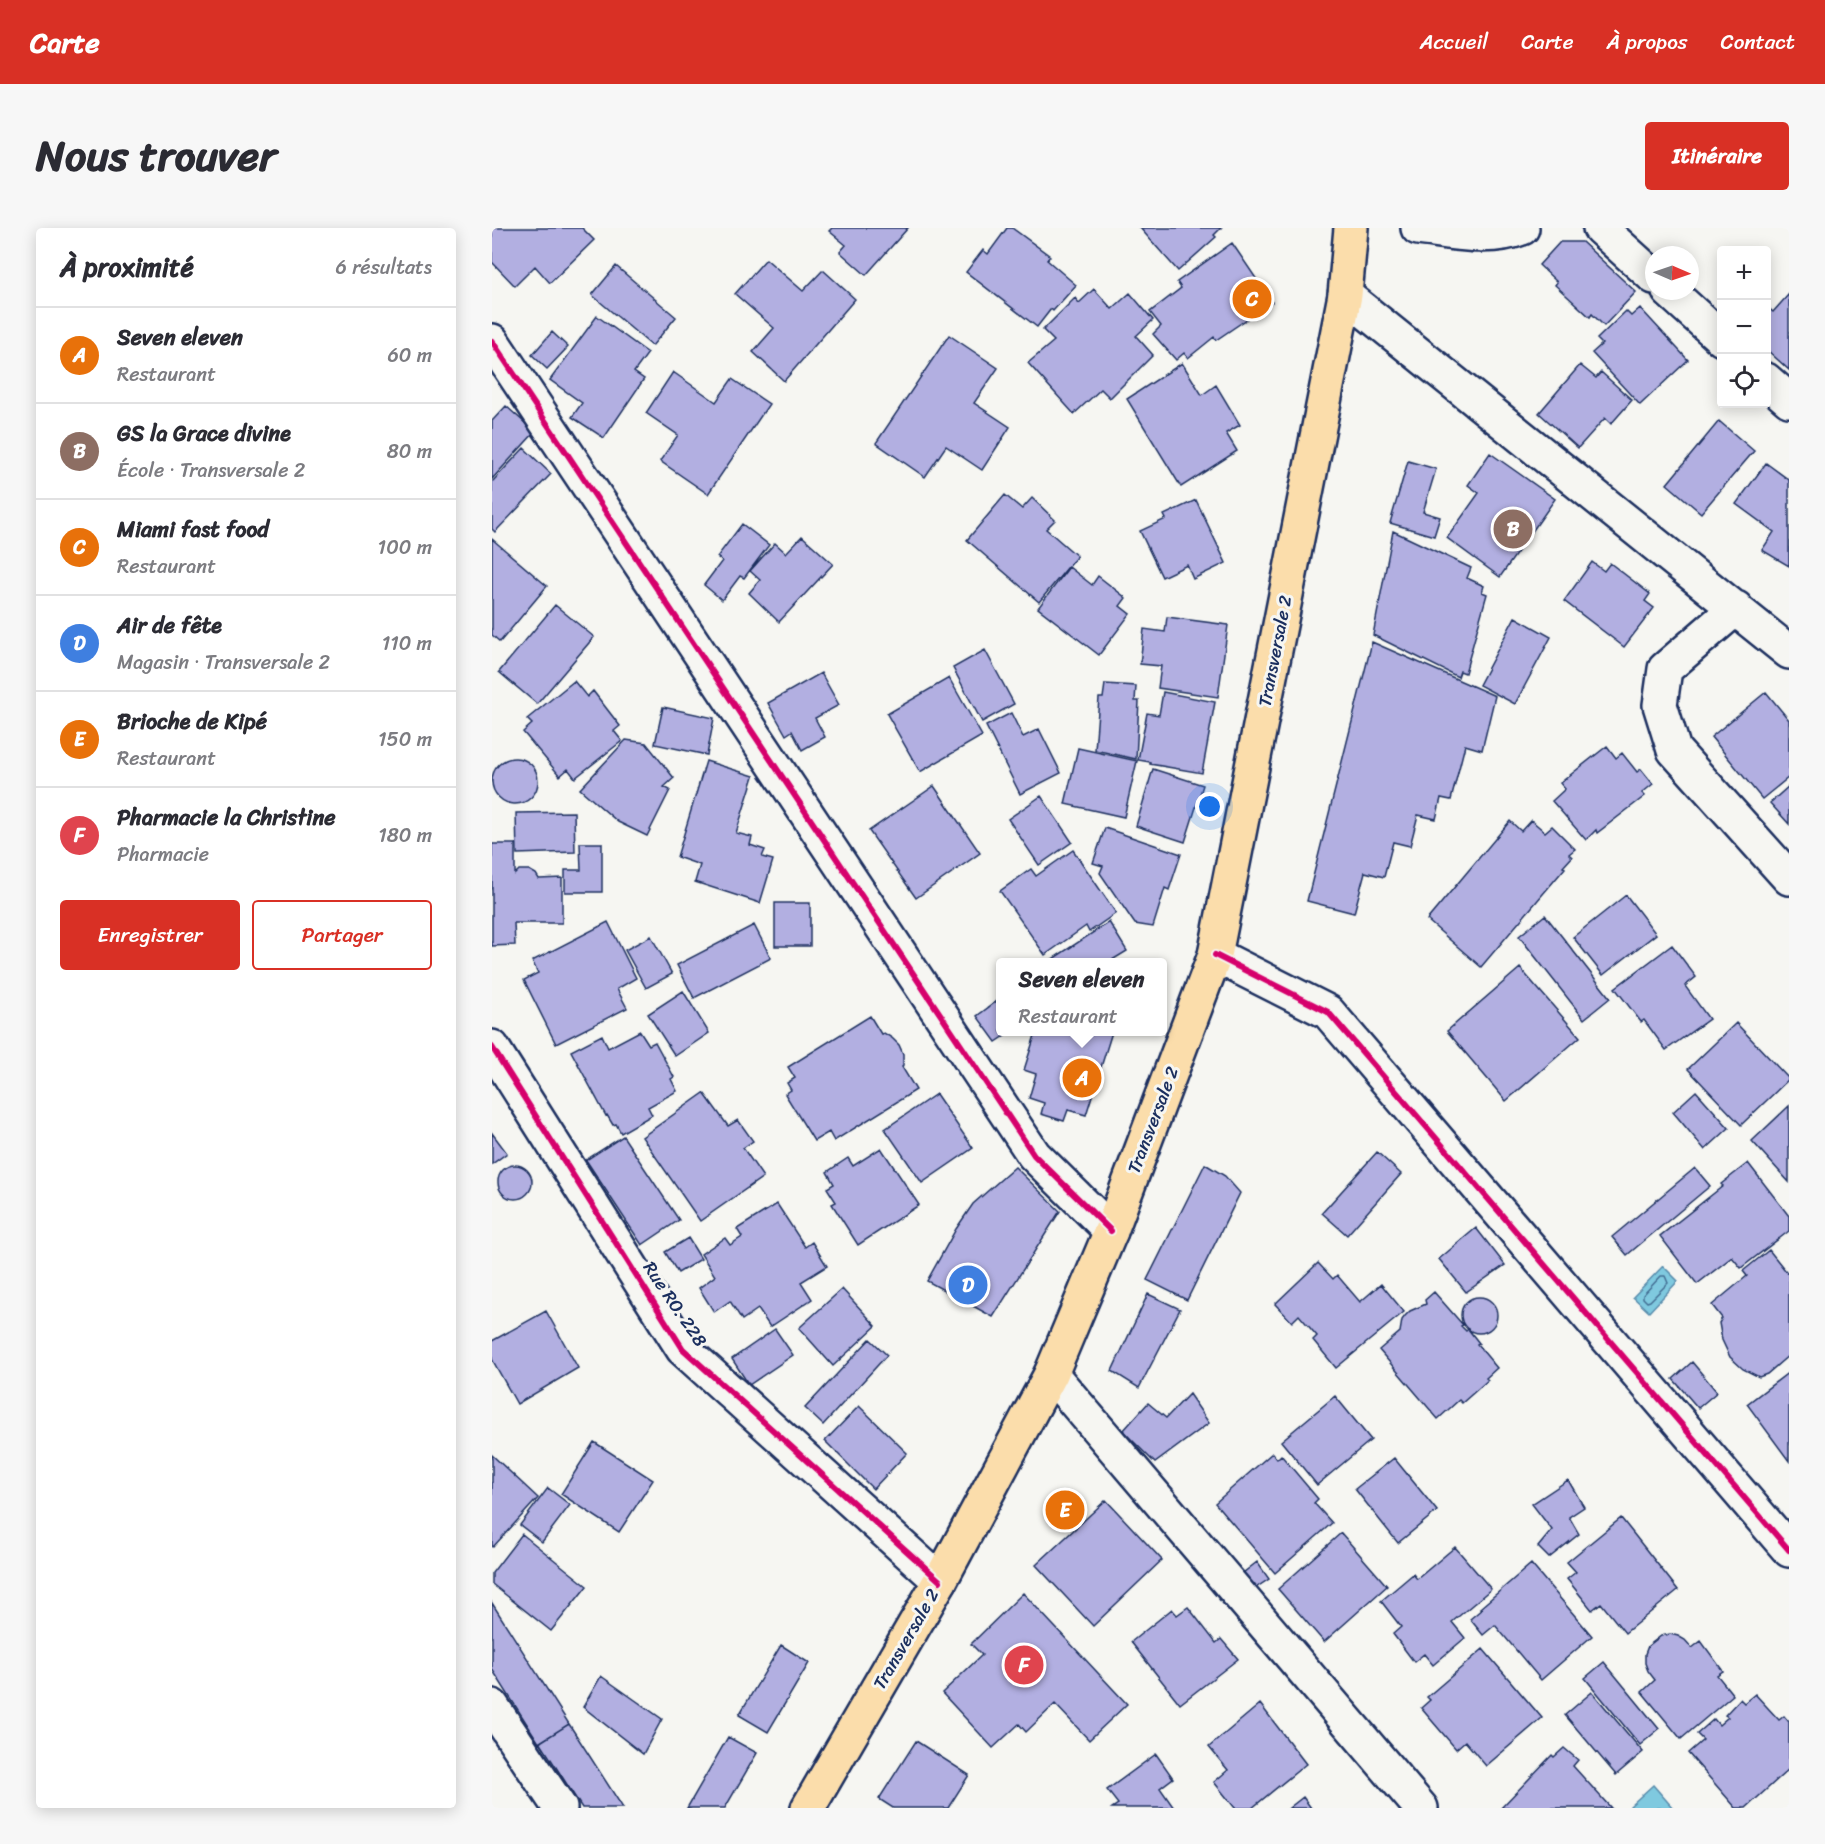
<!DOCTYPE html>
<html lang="fr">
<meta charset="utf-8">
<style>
:root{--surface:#fff;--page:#f7f7f7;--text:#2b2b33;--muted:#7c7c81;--line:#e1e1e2;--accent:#d93025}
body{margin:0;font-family:Sriracha,sans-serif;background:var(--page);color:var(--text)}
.controls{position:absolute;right:18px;top:18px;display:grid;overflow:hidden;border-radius:6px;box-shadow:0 3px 15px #0003}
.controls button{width:54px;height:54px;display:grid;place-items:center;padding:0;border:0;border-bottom:2px solid var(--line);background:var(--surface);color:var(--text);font:30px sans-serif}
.compass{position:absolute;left:1153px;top:18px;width:54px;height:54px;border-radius:50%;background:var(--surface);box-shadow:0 3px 15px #0003;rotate:92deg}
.you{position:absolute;left:718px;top:579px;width:21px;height:21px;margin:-15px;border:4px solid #fff;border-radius:50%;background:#1a73e8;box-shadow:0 0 0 9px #1a73e833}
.badge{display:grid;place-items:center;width:39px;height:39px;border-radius:50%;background:var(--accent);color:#fff;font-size:20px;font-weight:700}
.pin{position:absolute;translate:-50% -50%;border:3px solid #fff;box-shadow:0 2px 6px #0006}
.popup{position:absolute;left:504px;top:730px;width:171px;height:78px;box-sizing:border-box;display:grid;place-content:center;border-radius:6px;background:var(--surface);filter:drop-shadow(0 2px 4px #0005);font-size:20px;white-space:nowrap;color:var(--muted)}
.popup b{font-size:22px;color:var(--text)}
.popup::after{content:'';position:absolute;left:50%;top:100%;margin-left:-12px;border:12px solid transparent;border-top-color:var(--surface)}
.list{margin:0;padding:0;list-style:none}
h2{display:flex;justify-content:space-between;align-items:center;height:78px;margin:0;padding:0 24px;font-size:26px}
h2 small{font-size:20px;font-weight:400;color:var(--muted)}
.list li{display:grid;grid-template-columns:39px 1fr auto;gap:18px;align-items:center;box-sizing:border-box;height:96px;padding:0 24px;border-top:2px solid var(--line)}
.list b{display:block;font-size:22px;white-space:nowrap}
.list p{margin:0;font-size:20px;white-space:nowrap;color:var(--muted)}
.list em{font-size:20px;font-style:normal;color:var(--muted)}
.actions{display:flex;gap:12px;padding:18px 24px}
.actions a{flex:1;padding:14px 0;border:2px solid var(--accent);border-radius:6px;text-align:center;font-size:21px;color:var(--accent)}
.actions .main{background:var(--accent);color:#fff}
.icon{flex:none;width:33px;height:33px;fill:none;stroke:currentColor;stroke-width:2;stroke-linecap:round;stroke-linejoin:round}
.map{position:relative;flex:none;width:1297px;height:1580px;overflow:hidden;border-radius:6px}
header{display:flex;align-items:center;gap:36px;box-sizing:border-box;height:84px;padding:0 30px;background:var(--accent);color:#fff}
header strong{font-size:28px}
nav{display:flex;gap:33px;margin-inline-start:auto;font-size:21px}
.intro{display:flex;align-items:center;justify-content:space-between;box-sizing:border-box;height:144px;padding:0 36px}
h1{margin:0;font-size:42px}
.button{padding:15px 27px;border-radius:6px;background:var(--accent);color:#fff;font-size:21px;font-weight:700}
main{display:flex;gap:36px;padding:0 36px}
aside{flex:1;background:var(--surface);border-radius:6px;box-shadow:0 3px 15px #0003}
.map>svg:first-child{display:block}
.water{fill:#7fc9df;stroke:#578bab;stroke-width:1.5}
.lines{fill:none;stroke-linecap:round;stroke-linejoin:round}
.shore{stroke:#436d92;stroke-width:1.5}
.building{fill:#b2afe1;stroke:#1b2f5e;stroke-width:1.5}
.minor-casing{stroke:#1b2f5e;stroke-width:38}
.major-casing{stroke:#1b2f5e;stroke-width:38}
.minor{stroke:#f6f6f2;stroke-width:33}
.major{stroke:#fbddab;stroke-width:33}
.cycleway-casing{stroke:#f6f6f2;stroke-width:10}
.cycleway{stroke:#d6006c;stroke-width:6}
.labels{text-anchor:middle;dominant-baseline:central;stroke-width:6;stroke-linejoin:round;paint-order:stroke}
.street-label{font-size:18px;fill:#1b2f5e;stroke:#f6f6f2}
</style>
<header>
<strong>Carte</strong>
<nav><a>Accueil</a><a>Carte</a><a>À propos</a><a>Contact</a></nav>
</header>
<div class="intro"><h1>Nous trouver</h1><a class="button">Itinéraire</a></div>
<main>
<aside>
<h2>À proximité<small>6 résultats</small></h2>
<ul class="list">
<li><span class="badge" style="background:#e8710a">A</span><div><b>Seven eleven</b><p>Restaurant</p></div><em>60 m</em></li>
<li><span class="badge" style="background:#8d6e63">B</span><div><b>GS la Grace divine</b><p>École · Transversale 2</p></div><em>80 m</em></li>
<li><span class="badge" style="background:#e8710a">C</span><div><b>Miami fast food</b><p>Restaurant</p></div><em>100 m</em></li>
<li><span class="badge" style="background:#3f7fe0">D</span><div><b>Air de fête</b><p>Magasin · Transversale 2</p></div><em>110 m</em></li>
<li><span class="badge" style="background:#e8710a">E</span><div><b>Brioche de Kipé</b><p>Restaurant</p></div><em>150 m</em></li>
<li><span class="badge" style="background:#e0444e">F</span><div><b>Pharmacie la Christine</b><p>Pharmacie</p></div><em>180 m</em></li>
</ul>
<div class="actions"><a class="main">Enregistrer</a><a>Partager</a></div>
</aside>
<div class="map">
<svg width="1297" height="1580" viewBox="0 0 1297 1580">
<rect width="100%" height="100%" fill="#f6f6f2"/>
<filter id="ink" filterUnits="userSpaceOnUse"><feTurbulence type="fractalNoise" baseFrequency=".0167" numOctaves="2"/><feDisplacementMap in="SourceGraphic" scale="12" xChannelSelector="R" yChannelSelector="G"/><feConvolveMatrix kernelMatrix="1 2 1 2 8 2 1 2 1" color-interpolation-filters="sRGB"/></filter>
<g filter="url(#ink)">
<path class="water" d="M1171 1038 1186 1053 1157 1084 1141 1069Z
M1161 1557 1181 1580H1140L1138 1578Z"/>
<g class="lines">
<path class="shore" d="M1169 1048H1173L1176 1055 1158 1073 1155 1074 1151 1070V1067Z"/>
</g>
<path class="building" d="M1 0H90L102 12 58 55 43 38 23 58 0 34V1Z
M340 0H416L374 47 348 24 354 17 337 3Z
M515 0H520L558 28 555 32 584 57 561 83 559 81 545 99 474 44 491 22 496 26Z
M648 0H729L722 7 724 9 686 43Z
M1068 14H1090L1144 64 1112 98 1100 86 1098 89 1063 57 1065 54 1047 37Z
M740 15 780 74 724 112 722 109 696 130 692 125 684 132 661 106 669 98 658 84 689 60 685 54Z
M274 31 311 63 331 42 363 71 292 153 261 124 282 100 243 66Z
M124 38 184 89 160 118 100 67Z
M602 61 620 81 638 65 661 92 644 108 661 127 618 170 609 161 582 186 536 135 562 113 551 102 583 70 587 75Z
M1297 66V142L1274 121V78L1281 84Z
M1148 80 1196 132 1148 177 1100 125 1110 116 1105 111 1134 83 1139 88Z
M105 88 156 125 142 144 152 151 112 210 80 189 90 175 58 152Z
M60 104 76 119 55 141 40 127Z
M457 107 506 140 482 175 518 199 490 242 454 218 433 249 384 215Z
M690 135 710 167 724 157 748 197 734 205 745 223 689 259 635 171Z
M1088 137 1104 150 1109 144 1140 172 1119 196 1113 190 1086 220 1047 185Z
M181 144 224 174 240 151 277 176 216 266 168 233 186 207 154 185Z
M14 178 43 204 0 251V193Z
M1227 193 1262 223 1209 285 1175 256Z
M32 220 59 246 3 304 0 301V254Z
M998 225 1063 271 1008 349 955 310 987 265 976 257Z
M916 233 944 241 931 284 948 289 942 308 898 295Z
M1274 235 1297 252V338L1270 322 1282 304 1244 276Z
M513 267 530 281 540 270 563 292 554 301 585 328 547 374 475 312Z
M704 272 734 335 701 351 695 337 670 349 648 303 674 291 672 287Z
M250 296 277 317 252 350 248 348 230 372 212 357 230 333 225 329Z
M901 303 979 340 975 350 992 358 990 364 995 366 973 445 968 443 966 449 881 407Z
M310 308 341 336 287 394 257 365 268 352 258 343 283 315 294 325Z
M0 311 55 358 8 414 0 407Z
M1100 334 1112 343 1118 335 1158 366 1153 373 1162 380 1132 419 1072 373Z
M577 339 600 357 606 348 634 370 628 378 638 386 607 427 546 380Z
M63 377 102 409 45 476 7 444Z
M675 389 736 397 726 469 666 460 669 438 648 436 652 401 673 404Z
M1023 389 1059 409 1023 476 987 457Z
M880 414 1003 468 990 522 973 517 959 572 949 570 944 591 926 587 918 618 901 614 892 649 873 644 862 685 815 673Z
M493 422 522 476 490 494 461 440Z
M329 445 347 477 323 490 333 509 310 522 300 503 294 507 276 475Z
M457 450 490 508 428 544 395 486Z
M82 453 95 469 101 463 128 498 122 503 130 513 83 550 76 541 68 548 31 504 40 496 35 491Z
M613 456 644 458 643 473H647L644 531 603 522 607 470H611Z
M671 464 723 474 710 545 658 536V534L646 532 655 485 667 487Z
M1274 464 1297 492V549L1270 571 1219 509Z
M171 479 222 490 215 527 163 516Z
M519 485 531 509 547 501 569 545 528 566 494 498Z
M134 512 154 515 182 550 172 559 178 562 155 608 126 594 88 561Z
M1115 518 1124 530 1130 525 1145 544 1149 541 1161 556 1150 565 1153 568 1105 605 1104 602 1094 612 1060 573 1073 561 1068 555Z
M586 520 645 533 632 589 573 576Z
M0 553a23 23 0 1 1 46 0a23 23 0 1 1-46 0Z
M214 533 262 548 244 605 260 609 258 617 273 622 270 629 281 632 268 675 203 654 208 637 185 629Z
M661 541 711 557 693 614 644 598Z
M442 558 488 625 424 670 377 603Z
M1297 558V596L1278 575Z
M549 568 580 614 547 637 516 591Z
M82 584 83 624 25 626 24 585Z
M1039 592 1053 604 1060 598 1083 621 1077 626 1080 629 1071 639 1073 640 989 739 935 692 1018 593 1029 603Z
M613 600 689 626 677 662 673 660 661 699 643 696 608 645 611 638 601 635Z
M88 615H110V664H73V642H89Z
M0 616H23V646L27 642H37L44 646 47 651 70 650V695H22L23 717 0 718Z
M581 622 624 685 597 704 594 698 553 727 508 663 539 641 544 648Z
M1134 667 1164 706 1111 747 1081 709Z
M283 675H318V718H283Z
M1053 687 1118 770 1092 791 1027 708Z
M116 694 144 750 125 761 135 780 64 816 32 752 46 745 40 733Z
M617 694 635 723 617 734H556Z
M262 697 279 730 202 770 185 737Z
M159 708 180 746 154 760 133 722Z
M1180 717 1204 749 1193 758 1217 791 1174 822 1152 792 1149 794 1123 760Z
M1028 740 1088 809 1014 873 955 803Z
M191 763 217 805 183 828 156 786Z
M509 770V804H519L504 814 485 788Z
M378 788 389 806 392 805 400 810 407 817 411 826V837L410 839 424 862 342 913 337 904 322 913 293 866 299 862 295 855 303 850 296 839Z
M1244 795 1297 851 1249 897 1196 841Z
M148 803 157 817 163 814 182 849 179 851 185 863 156 879 160 887 129 905 124 896 121 897 115 887 114 888 79 823 110 807 116 820Z
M544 804H620L594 887 576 882 572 893 549 886 552 875 537 870 544 846 532 842Z
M1204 863 1237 900 1213 922 1181 884Z
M212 865 236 898 246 892 261 913 251 920 271 949 208 993 150 909Z
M444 866 481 920 430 955 393 901Z
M1297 878V954L1260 913Z
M0 905 15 925 0 936Z
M131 908 187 992 150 1017 94 932Z
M389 920 427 977 366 1017 340 976 344 974 335 960 342 956 335 944 356 930 361 938Z
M885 924 909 946 855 1007 830 985Z
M1256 935 1297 988V1003L1249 1040 1240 1029 1205 1056 1168 1008 1231 958 1229 956Z
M713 936 733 948 748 965 695 1072 655 1052Z
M6 954a17 17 0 1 1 34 0a17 17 0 1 1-34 0Z
M523 939 568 983 501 1089 435 1053 464 1001 481 976Z
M1203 940 1218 958 1135 1027 1120 1009Z
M285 976 313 1019 320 1014 335 1038 309 1054 320 1071 278 1099 266 1081 250 1092 238 1073 222 1084 207 1060 223 1048 209 1026 233 1010 238 1017 250 1009 245 1001Z
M984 1000 1013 1037 974 1064 947 1031Z
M196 1010 209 1031 186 1045 173 1024Z
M1277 1022 1297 1047V1127L1275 1146 1267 1149 1251 1141 1238 1129 1230 1112 1227 1095 1230 1090 1220 1077 1255 1048 1251 1043Z
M826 1035 841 1051 845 1047 868 1074 889 1056 912 1084 844 1140 821 1112 825 1108 807 1087 800 1094 783 1076Z
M350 1061 384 1098 341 1138 307 1100Z
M942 1064 971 1097 969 1098 974 1103 976 1101 987 1115 985 1116 1005 1140 994 1150 996 1152 970 1175 967 1172 946 1191 887 1122 908 1104 910 1092 913 1088 918 1083 934 1076 933 1072Z
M656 1066 688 1081 647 1160 620 1143Z
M969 1087a18 18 0 1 1 36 0a18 18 0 1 1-36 0Z
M54 1083 86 1140 25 1176 0 1131V1113Z
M283 1101 301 1127 257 1157 240 1131Z
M378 1111 395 1127 331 1197 313 1180Z
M1200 1134 1225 1164 1206 1180 1181 1151Z
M1297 1144V1233L1255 1176Z
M697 1166 717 1195 663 1235 631 1203 656 1175 674 1190Z
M843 1168 879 1212 825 1257 789 1213Z
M367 1178 415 1225 381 1261 333 1213Z
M102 1214 161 1252 127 1304 69 1266Z
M780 1225 785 1231 789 1227 826 1271 822 1275 840 1295 783 1345 723 1275Z
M0 1227 46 1270 1 1319 0 1318Z
M902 1230 945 1283 906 1315 863 1261Z
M1076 1252 1092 1279 1077 1289 1087 1306 1057 1330 1046 1319 1060 1302 1040 1276Z
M56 1260 78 1277 50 1314 28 1297Z
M614 1272 670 1332 601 1398 544 1337Z
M1129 1290 1186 1362 1133 1405 1109 1375 1100 1382 1075 1351 1084 1344 1075 1334Z
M849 1305 895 1358 832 1414 786 1361Z
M30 1306 95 1358 59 1403 0 1356V1345Z
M963 1319 999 1361 960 1394 973 1410 941 1437 932 1426 922 1434 901 1406 909 1399 889 1373 921 1346 925 1351Z
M765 1334 777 1351 762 1361 751 1345Z
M1039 1336 1100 1408 1049 1452 1003 1397 991 1407 978 1391 990 1381 988 1380Z
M531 1365 635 1476 597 1512 563 1476 534 1504 527 1496 501 1520 450 1465 490 1427 479 1416Z
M0 1375 77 1496 47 1515 0 1441Z
M696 1379 724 1415 729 1411 746 1431 688 1476 639 1414 680 1381 685 1387Z
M1178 1406 1186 1408 1193 1412 1200 1420 1209 1413 1231 1443 1225 1447 1241 1467 1189 1511 1150 1464 1163 1452 1156 1443 1153 1435V1426L1156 1418 1169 1408Z
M289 1417 317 1435 276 1504 247 1487Z
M991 1421 1050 1490 994 1538 973 1513 964 1521 929 1480 938 1472 935 1469Z
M1112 1434 1167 1501 1148 1517 1093 1450Z
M109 1448 170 1491 151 1526 91 1479Z
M1100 1464 1151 1524 1124 1547 1073 1487Z
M1263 1466 1287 1492 1292 1488 1297 1494V1541L1254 1580H1244L1196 1525 1211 1512 1205 1506 1222 1491 1227 1497 1236 1489 1233 1487 1248 1471 1252 1475Z
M768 1476 814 1536 760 1580H743L722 1554 736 1542 717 1519Z
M77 1496 131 1580H90L48 1514Z
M236 1509 265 1525 233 1580H195Z
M424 1513 477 1547 456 1580H401L387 1571Z
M1072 1520 1086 1532 1081 1538 1119 1580H1009L1060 1527 1062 1529Z
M664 1526 681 1550 668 1560 682 1580H620L626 1576 615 1562Z
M811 1569 819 1580H797Z"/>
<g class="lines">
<defs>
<path id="minor" d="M926 0C960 4 998 13 1030 0
M1108 0 1162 49
M1177 63 1230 111
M853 67 1297 424
M0 113 542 927 619 1003
M1274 152 1297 172
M1244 380 1173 441 1168 477 1182 522 1297 650
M723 727 836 784 1297 1322
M0 819 191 1121 448 1353
M559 1146 929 1580
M0 1478 68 1580"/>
<path id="major" d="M316 1580 448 1353 559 1146 619 1003 723 727 853 67 859 0"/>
</defs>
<use href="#minor" class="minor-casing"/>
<use href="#major" class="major-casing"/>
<use href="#minor" class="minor"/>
<use href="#major" class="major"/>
<defs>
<path id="cycleway" d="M0 113 542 927 619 1003
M723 727 836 784 1297 1322
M0 819 191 1121 448 1353"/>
</defs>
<use href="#cycleway" class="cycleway-casing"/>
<use href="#cycleway" class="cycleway"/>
</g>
</g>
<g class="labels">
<g class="street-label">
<text transform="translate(783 423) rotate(-79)">Transversale 2</text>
<text transform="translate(661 892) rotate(-69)">Transversale 2</text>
<text transform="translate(183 1076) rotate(56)">Rue RO. 228</text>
<text transform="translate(414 1411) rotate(-60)">Transversale 2</text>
</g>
</g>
</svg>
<div class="controls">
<button>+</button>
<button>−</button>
<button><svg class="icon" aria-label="locate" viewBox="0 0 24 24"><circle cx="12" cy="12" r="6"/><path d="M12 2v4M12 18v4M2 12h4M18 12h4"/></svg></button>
</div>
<svg class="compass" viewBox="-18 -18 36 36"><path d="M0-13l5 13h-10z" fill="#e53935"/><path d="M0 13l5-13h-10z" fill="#7c7c81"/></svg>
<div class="you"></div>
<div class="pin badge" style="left:590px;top:850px;background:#e8710a">A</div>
<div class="popup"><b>Seven eleven</b>Restaurant</div>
<div class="pin badge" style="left:1021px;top:301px;background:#8d6e63">B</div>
<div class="pin badge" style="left:760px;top:71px;background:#e8710a">C</div>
<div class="pin badge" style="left:476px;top:1057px;background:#3f7fe0">D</div>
<div class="pin badge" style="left:573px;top:1282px;background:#e8710a">E</div>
<div class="pin badge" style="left:532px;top:1437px;background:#e0444e">F</div>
</div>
</main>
